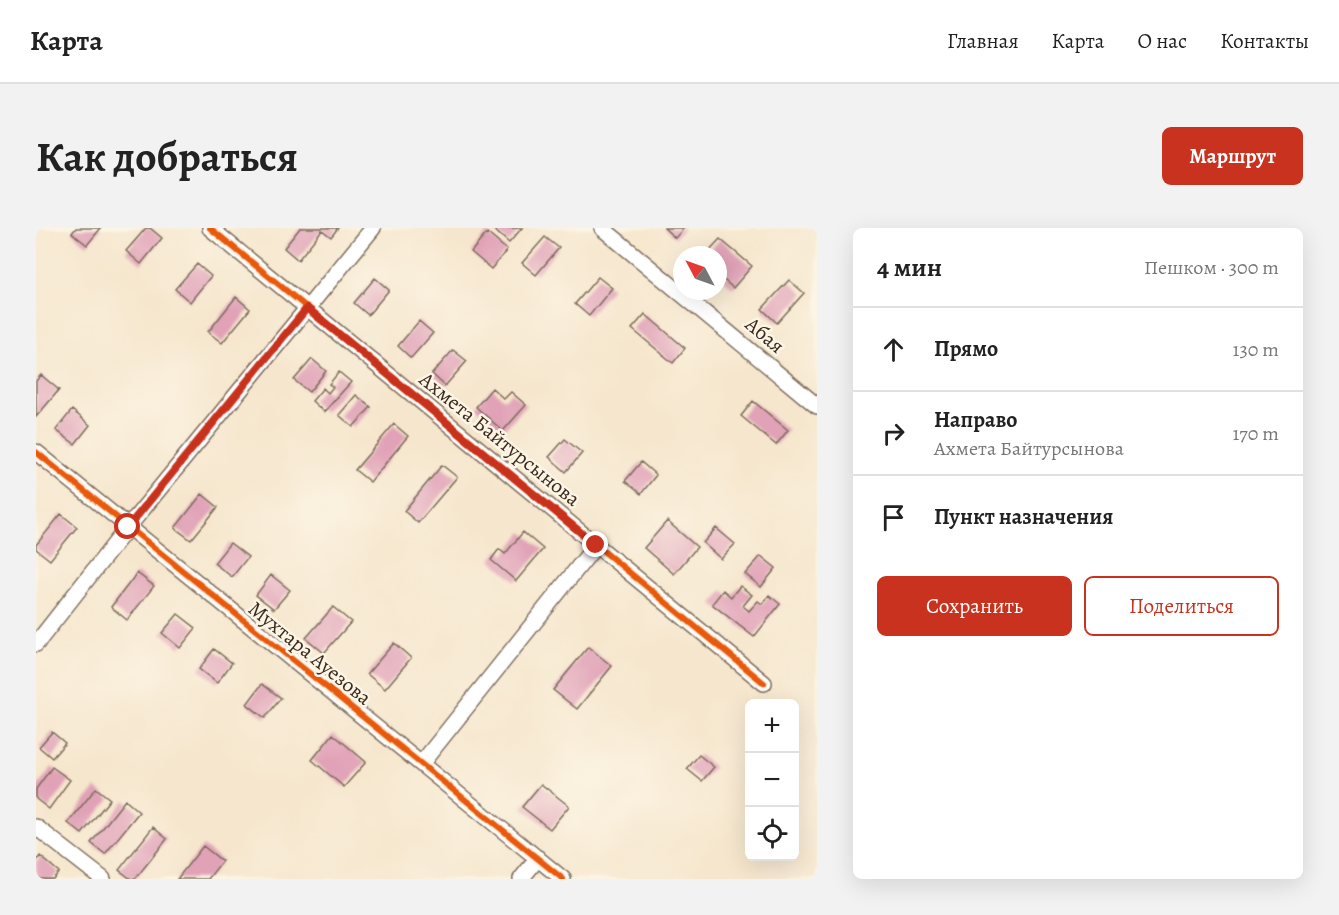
<!DOCTYPE html>
<html lang="ru">
<meta charset="utf-8">
<style>
:root{--surface:#fff;--page:#f2f2f2;--text:#222;--muted:#767676;--line:#e0e0e0;--accent:#c8321e}
body{margin:0;font-family:Alegreya,serif;background:var(--page);color:var(--text)}
.controls{position:absolute;right:18px;bottom:18px;display:grid;overflow:hidden;border-radius:9px;box-shadow:0 6px 24px #0002}
.controls button{width:54px;height:54px;display:grid;place-items:center;padding:0;border:0;border-bottom:2px solid var(--line);background:var(--surface);color:var(--text);font:30px sans-serif}
.compass{position:absolute;left:637px;top:18px;width:54px;height:54px;border-radius:50%;background:var(--surface);box-shadow:0 6px 24px #0002;rotate:311deg}
.stop{position:absolute;width:18px;height:18px;margin:-14px;border:4px solid #c8321e;border-radius:50%;background:#fff}
.stop.end{background:#c8321e;border-color:#fff;box-shadow:0 2px 6px #0008}
.list{margin:0;padding:0;list-style:none}
h2{display:flex;justify-content:space-between;align-items:center;height:78px;margin:0;padding:0 24px;font-size:26px}
h2 small{font-size:20px;font-weight:400;color:var(--muted)}
.list li{display:grid;grid-template-columns:39px 1fr auto;gap:18px;align-items:center;box-sizing:border-box;height:84px;padding:0 24px;border-top:2px solid var(--line)}
.list b{display:block;font-size:22px;white-space:nowrap}
.list p{margin:0;font-size:20px;white-space:nowrap;color:var(--muted)}
.list em{font-size:20px;font-style:normal;color:var(--muted)}
.actions{display:flex;gap:12px;padding:18px 24px}
.actions a{flex:1;padding:14px 0;border:2px solid var(--accent);border-radius:9px;text-align:center;font-size:21px;color:var(--accent)}
.actions .main{background:var(--accent);color:#fff}
.icon{flex:none;width:33px;height:33px;fill:none;stroke:currentColor;stroke-width:2;stroke-linecap:round;stroke-linejoin:round}
.map{position:relative;flex:none;width:781px;height:651px;overflow:hidden;border-radius:9px}
header{display:flex;align-items:center;gap:36px;box-sizing:border-box;height:84px;padding:0 30px;background:var(--surface);border-bottom:2px solid var(--line)}
header strong{font-size:28px}
nav{display:flex;gap:33px;margin-inline-start:auto;font-size:21px}
.intro{display:flex;align-items:center;justify-content:space-between;box-sizing:border-box;height:144px;padding:0 36px}
h1{margin:0;font-size:42px}
.button{padding:15px 27px;border-radius:9px;background:var(--accent);color:#fff;font-size:21px;font-weight:700}
main{display:flex;gap:36px;padding:0 36px}
aside{flex:1;background:var(--surface);border-radius:9px;box-shadow:0 6px 24px #0002}
.map>svg:first-child{display:block}
.building{fill:#e1a2b8}
.lines{fill:none;stroke-linecap:round;stroke-linejoin:round}
.minor-casing{stroke:#7c6c5b;stroke-width:18}
.minor{stroke:#fff;stroke-width:15}
.cycleway-casing{stroke:#fcf5e5;stroke-width:10}
.cycleway{stroke:#e8590c;stroke-width:6}
.route{stroke:#c8321e;stroke-width:8}
.labels{text-anchor:middle;dominant-baseline:central;stroke-width:5;stroke-linejoin:round;paint-order:stroke}
.street-label{font-size:21px;fill:#3b2a1e;stroke:#fcf5e5}
</style>
<header>
<strong>Карта</strong>
<nav><a>Главная</a><a>Карта</a><a>О нас</a><a>Контакты</a></nav>
</header>
<div class="intro"><h1>Как добраться</h1><a class="button">Маршрут</a></div>
<main>
<div class="map">
<svg width="781" height="651" viewBox="0 0 781 651">
<rect width="100%" height="100%" fill="#fcf5e5"/>
<filter id="ink" filterUnits="userSpaceOnUse"><feTurbulence type="fractalNoise" baseFrequency=".0167" numOctaves="2"/><feDisplacementMap in="SourceGraphic" scale="12" xChannelSelector="R" yChannelSelector="G"/><feConvolveMatrix kernelMatrix="1 2 1 2 8 2 1 2 1" color-interpolation-filters="sRGB"/></filter>
<filter id="wash" filterUnits="userSpaceOnUse"><feTurbulence type="fractalNoise" baseFrequency=".008" numOctaves="4" result="noise"/><feDisplacementMap in="SourceGraphic" scale="24" xChannelSelector="R" yChannelSelector="G"/><feGaussianBlur stdDeviation="1.35" result="paint"/><feColorMatrix in="noise" values="0 0 0 0 0 0 0 0 0 0 0 0 0 0 0 0 0 1.4 0 .05"/><feComposite in="paint" operator="in"/></filter>
<g filter="url(#wash)">
<rect width="100%" height="100%" fill="#f6e6cd"/>
<g id="blocks">
<path class="building" d="M40 0H65L51 17 36 5Z
M110 0H114L126 10 105 36 90 23Z
M264 0H302L295 9 286 2 262 32 248 20Z
M460 0H486L473 15 458 2Z
M628 0H648L639 10Z
M451 5 471 22 455 41 435 24Z
M509 9 523 20 500 47 486 35Z
M684 11 716 38 697 60 682 47V27H669Z
M161 36 175 48 154 74 139 61Z
M562 49 576 60 553 88 539 76Z
M339 50 353 62 332 87 318 75Z
M753 52 768 65 741 95 726 81Z
M200 69 214 81 186 115 172 104Z
M609 86 649 120 637 135 596 101Z
M383 93 397 105 375 130 362 118Z
M417 122 431 133 409 158 396 146Z
M276 131 290 143 273 164 258 152Z
M303 144 315 154 288 184 276 173 287 160 292 165 297 159 293 156Z
M5 147 23 162 0 189V153Z
M456 160 468 171 475 164 490 177 467 203 440 179Z
M320 167 335 179 317 199 303 187Z
M717 173 752 202 740 217 705 188Z
M36 182 54 197 39 216 20 202Z
M358 196 372 208 334 254 319 242Z
M529 211 546 225 530 244 513 229Z
M605 234 620 247 605 266 589 253Z
M406 237 421 249 382 295 368 283Z
M166 266 182 279 155 312 139 300Z
M25 286 41 299 14 332 0 321V317Z
M631 293 661 319 638 346 608 320Z
M680 300 699 316 685 331 667 315Z
M487 304 507 321 480 353 455 332 463 321 469 326Z
M194 315 212 329 196 349 178 335Z
M725 328 740 340 725 359 709 346Z
M101 345 118 358 91 392 75 379Z
M235 347 254 362 238 381 220 367Z
M704 358 716 367 707 378 713 383 722 373 726 376 733 367 744 376 718 409 676 376 687 362 695 369Z
M297 379 315 394 288 425 270 410Z
M142 386 160 400 144 420 126 405Z
M358 415 375 430 349 461 331 446Z
M552 419 576 438 541 481 517 462Z
M178 421 196 435 181 455 163 441Z
M226 456 245 470 229 490 211 476Z
M16 504 29 515 16 530 3 519Z
M297 506 330 534 308 559 276 532Z
M663 527 678 539 666 553 651 541Z
M16 539 34 552 13 581 0 571V561Z
M505 556 533 578 514 601 486 579Z
M60 560 74 571 46 606 32 595Z
M89 572 103 584 69 626 55 615Z
M117 599 131 611 99 651H95L83 642Z
M167 618 186 633 172 651H141Z
M4 628 23 644 17 651H0V634Z"/>
</g>
</g>
<g filter="url(#ink)">
<use href="#blocks" fill-opacity="0" stroke="#7c6c5b" stroke-width="1.5"/>
<g class="lines">
<defs>
<path id="minor" d="M174 0 728 455
M566 0 781 178
M0 224 527 651
M0 416 92 299 337 0
M385 536 560 317
M0 599 67 651
M485 651 502 630"/>
</defs>
<use href="#minor" class="minor-casing"/>
<use href="#minor" class="minor"/>
<defs>
<path id="cycleway" d="M174 0 728 455
M0 224 527 651"/>
</defs>
<use href="#cycleway" class="cycleway-casing"/>
<use href="#cycleway" class="cycleway"/>
</g>
</g>
<g class="lines" filter="url(#ink)">
<path class="route" d="M92 299 271 80 560 317"/>
</g>
<g class="labels">
<g class="street-label">
<text transform="translate(729 107) rotate(40)">Абая</text>
<text transform="translate(464 211) rotate(39)">Ахмета Байтурсынова</text>
<text transform="translate(274 425) rotate(39)">Мухтара Ауезова</text>
</g>
</g>
</svg>
<div class="controls">
<button>+</button>
<button>−</button>
<button><svg class="icon" aria-label="locate" viewBox="0 0 24 24"><circle cx="12" cy="12" r="6"/><path d="M12 2v4M12 18v4M2 12h4M18 12h4"/></svg></button>
</div>
<svg class="compass" viewBox="-18 -18 36 36"><path d="M0-13l5 13h-10z" fill="#e53935"/><path d="M0 13l5-13h-10z" fill="#767676"/></svg>
<div class="stop" style="left:92px;top:299px"></div>
<div class="stop end" style="left:560px;top:317px"></div>
</div>
<aside>
<h2>4 мин<small>Пешком · 300 m</small></h2>
<ul class="list">
<li><svg class="icon" aria-label="ahead" viewBox="0 0 24 24"><path d="M12 20V5M6 11l6-6 6 6"/></svg><div><b>Прямо</b></div><em>130 m</em></li>
<li><svg class="icon" aria-label="right" viewBox="0 0 24 24"><path d="M7 20v-9h11M14 6l5 5-5 5"/></svg><div><b>Направо</b><p>Ахмета Байтурсынова</p></div><em>170 m</em></li>
<li><svg class="icon" aria-label="arrive" viewBox="0 0 24 24"><path d="M6 21V4h12l-3 4 3 4H6"/></svg><div><b>Пункт назначения</b></div></li>
</ul>
<div class="actions"><a class="main">Сохранить</a><a>Поделиться</a></div>
</aside>
</main>
